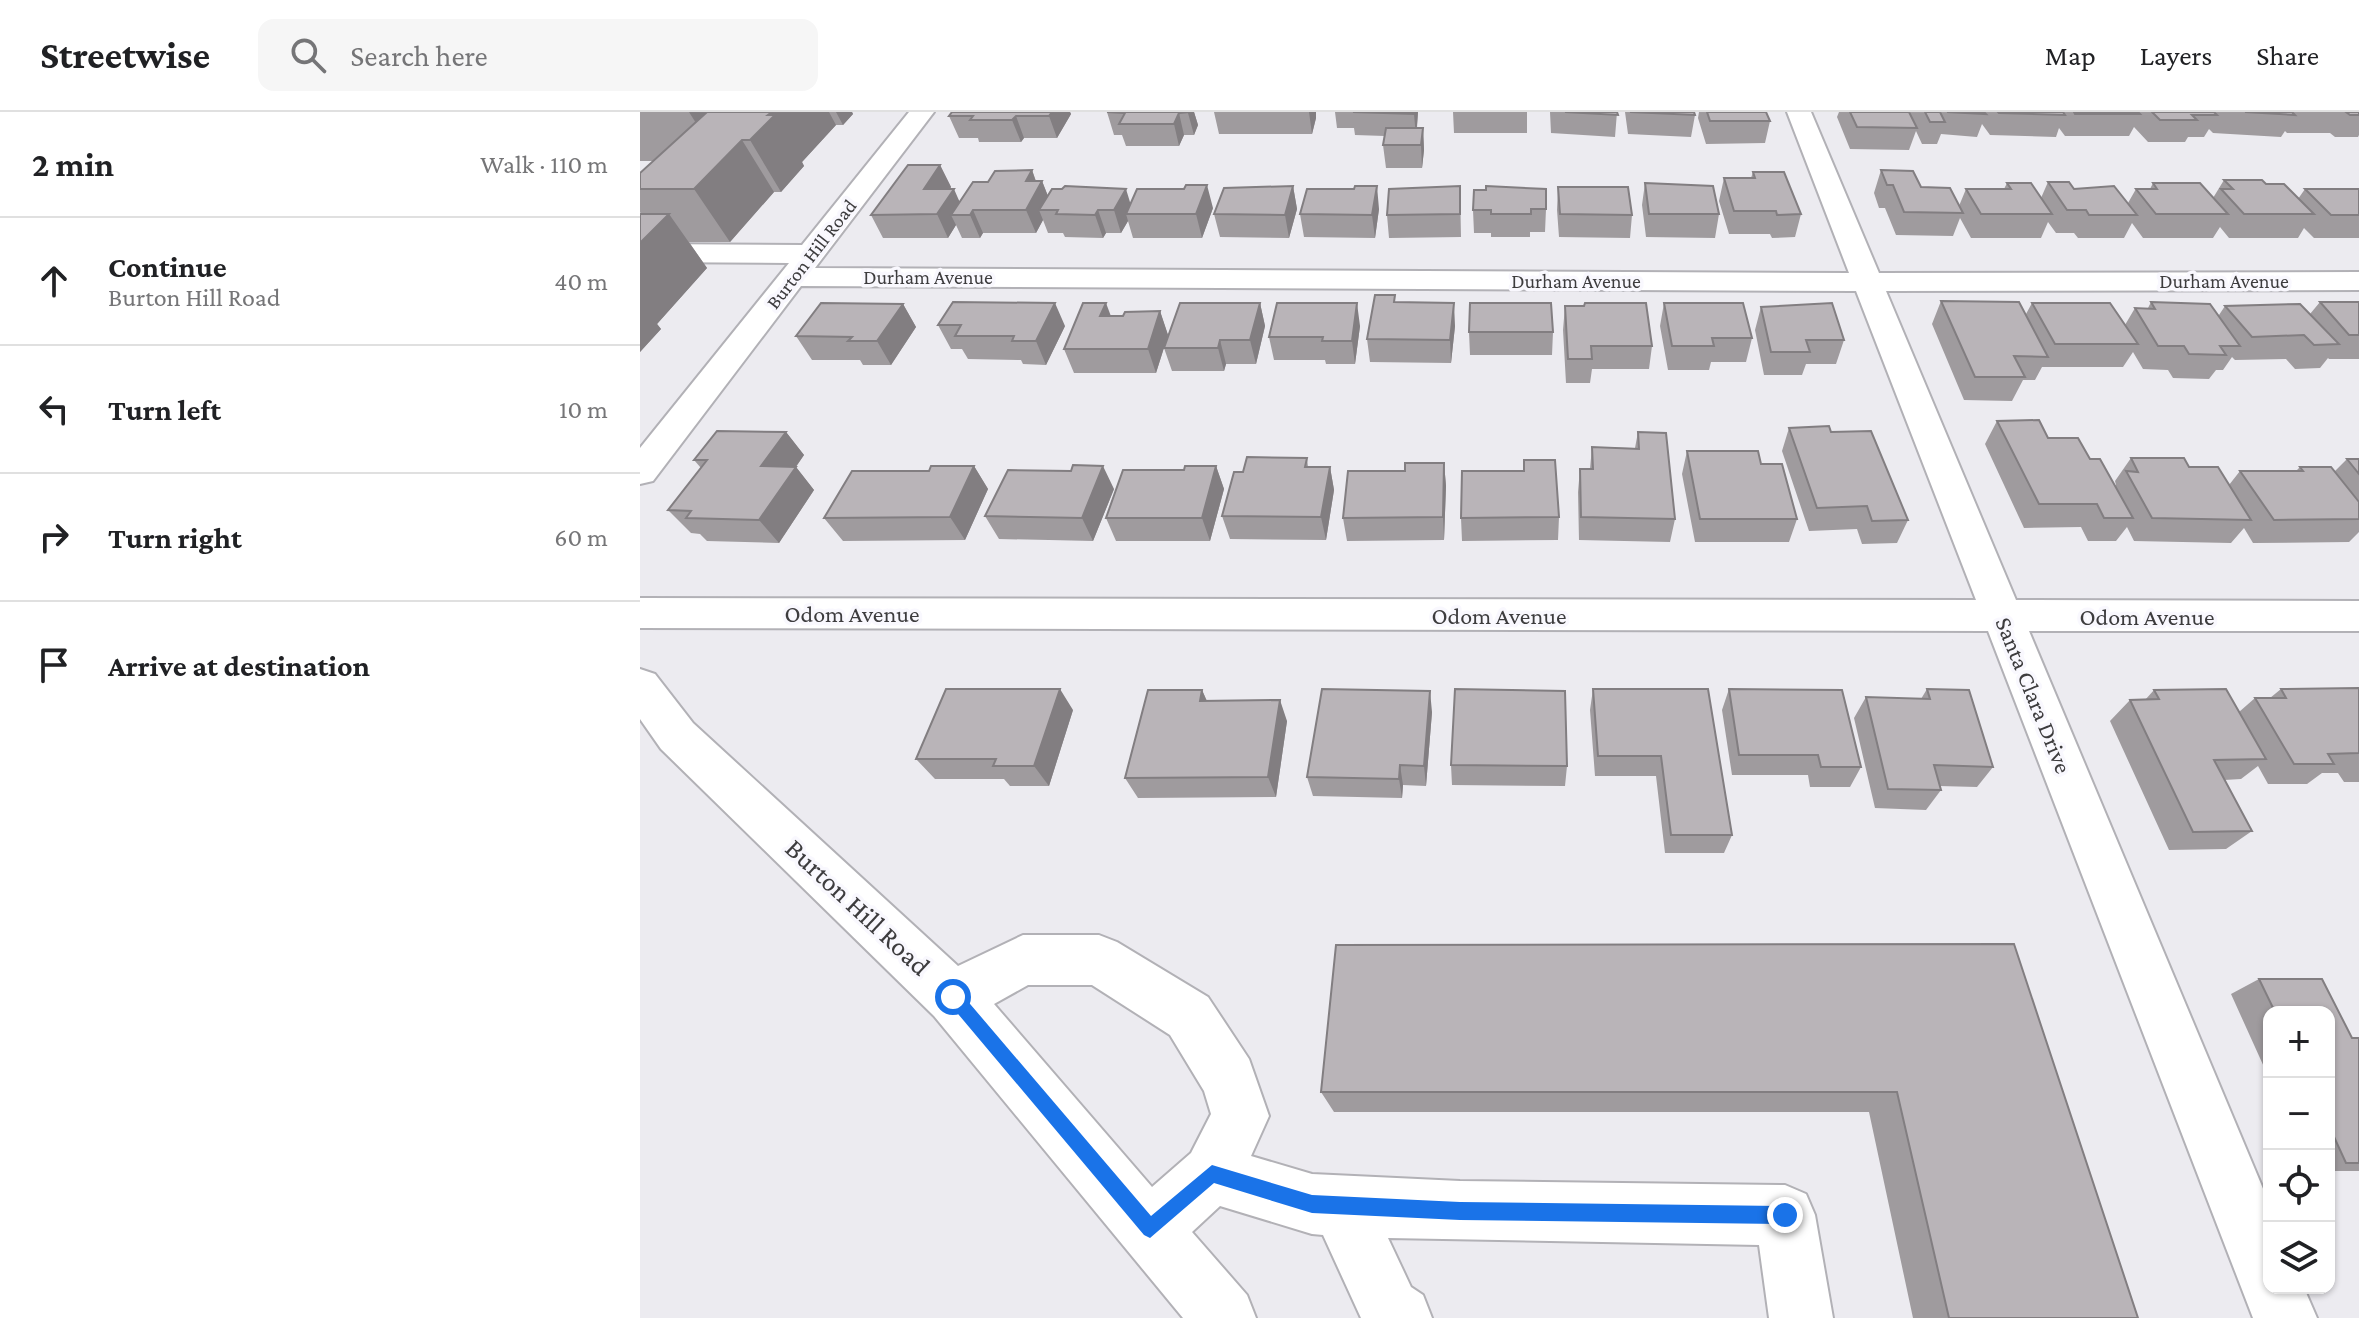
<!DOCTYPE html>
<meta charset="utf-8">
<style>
:root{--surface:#fff;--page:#f6f6f6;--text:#202124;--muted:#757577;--line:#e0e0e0}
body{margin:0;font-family:"Crimson Pro",serif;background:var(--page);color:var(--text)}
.controls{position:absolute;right:24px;bottom:24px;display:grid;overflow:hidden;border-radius:16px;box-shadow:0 2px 6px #0004}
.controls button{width:72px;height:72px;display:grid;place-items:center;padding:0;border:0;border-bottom:2px solid var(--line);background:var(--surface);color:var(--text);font:40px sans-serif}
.stop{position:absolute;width:24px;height:24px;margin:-18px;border:6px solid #1a73e8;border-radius:50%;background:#fff}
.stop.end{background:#1a73e8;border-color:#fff;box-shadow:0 2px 8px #0008}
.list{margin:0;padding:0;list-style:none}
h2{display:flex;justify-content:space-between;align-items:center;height:104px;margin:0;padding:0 32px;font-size:34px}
h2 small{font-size:26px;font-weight:400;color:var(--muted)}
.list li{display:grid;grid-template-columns:52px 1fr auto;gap:24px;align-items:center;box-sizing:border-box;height:128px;padding:0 32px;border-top:2px solid var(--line)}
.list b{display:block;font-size:30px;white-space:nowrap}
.list p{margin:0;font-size:26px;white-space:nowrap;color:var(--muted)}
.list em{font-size:26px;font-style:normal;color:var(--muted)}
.icon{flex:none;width:44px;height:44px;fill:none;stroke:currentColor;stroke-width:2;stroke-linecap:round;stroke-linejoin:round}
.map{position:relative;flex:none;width:1719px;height:1206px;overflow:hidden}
header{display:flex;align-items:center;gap:48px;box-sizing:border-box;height:112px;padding:0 40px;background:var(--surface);border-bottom:2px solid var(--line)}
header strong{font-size:38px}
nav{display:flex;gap:44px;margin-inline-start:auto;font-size:28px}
.search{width:560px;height:72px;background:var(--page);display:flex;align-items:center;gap:20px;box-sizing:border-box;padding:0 28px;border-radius:16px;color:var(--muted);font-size:30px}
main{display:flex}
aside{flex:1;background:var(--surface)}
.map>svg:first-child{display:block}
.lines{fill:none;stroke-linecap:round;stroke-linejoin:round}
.minor-casing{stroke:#b2b1b6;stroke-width:4}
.minor{fill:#fff;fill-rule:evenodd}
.wall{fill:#9f9b9e}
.shaded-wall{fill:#827e81}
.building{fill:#b9b4b8;stroke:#827e81;stroke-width:2}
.route{fill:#1a73e8}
.labels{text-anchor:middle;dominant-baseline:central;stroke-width:7;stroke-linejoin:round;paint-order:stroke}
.far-street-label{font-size:20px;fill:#3d3c3e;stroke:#f9f8fe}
.street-label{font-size:24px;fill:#3d3c3e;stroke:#f9f8fe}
.near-street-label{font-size:28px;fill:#3d3c3e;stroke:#f9f8fe}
</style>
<header>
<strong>Streetwise</strong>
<div class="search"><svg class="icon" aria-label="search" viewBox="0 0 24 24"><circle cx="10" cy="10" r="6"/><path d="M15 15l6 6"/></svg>Search here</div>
<nav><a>Map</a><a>Layers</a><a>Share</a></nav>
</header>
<main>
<aside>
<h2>2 min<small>Walk · 110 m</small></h2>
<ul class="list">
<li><svg class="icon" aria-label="ahead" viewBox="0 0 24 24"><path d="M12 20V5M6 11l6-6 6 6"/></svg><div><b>Continue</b><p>Burton Hill Road</p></div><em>40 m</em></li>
<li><svg class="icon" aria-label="left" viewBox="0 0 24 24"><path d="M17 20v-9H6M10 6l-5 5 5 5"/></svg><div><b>Turn left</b></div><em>10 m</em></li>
<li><svg class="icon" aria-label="right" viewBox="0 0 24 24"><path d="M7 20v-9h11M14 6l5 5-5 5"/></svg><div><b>Turn right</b></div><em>60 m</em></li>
<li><svg class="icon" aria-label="arrive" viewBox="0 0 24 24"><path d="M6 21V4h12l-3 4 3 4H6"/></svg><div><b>Arrive at destination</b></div></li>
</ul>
</aside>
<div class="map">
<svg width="1719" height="1206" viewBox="0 0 1719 1206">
<rect width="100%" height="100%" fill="#ecebf0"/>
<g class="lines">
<defs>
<path id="minor" d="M269 0H294L175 156 1209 161 1147 0H1171L1239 161 1719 160V178L1246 179 1376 488 1719 489V519H1389L1629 1091V1176H1664L1677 1206H1613L1348 519 0 516V486L1336 488 1216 179 161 174 13 369 0 372V336L149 151 0 150V132L162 133Z
M0 557 15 562 53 611 318 854 383 823H459L477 830 568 885 609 947 629 1004 611 1044 672 1062 820 1069 1145 1073 1166 1082 1175 1103 1193 1206H1129L1119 1133 748 1126 771 1175 783 1183 792 1206H721L683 1123 672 1122 580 1094 552 1120 607 1183 616 1206H543L294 904 21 637 0 607ZM388 873H452L530 923 564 979 571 1002 551 1041 512 1075 354 892Z"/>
</defs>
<use href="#minor" class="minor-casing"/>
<use href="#minor" class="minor"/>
</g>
<path class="wall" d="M0 0H212L213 2 203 13H196L162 50 164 54 141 80H134L90 130H49L67 156 17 212 21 217 0 240 1 102 0 100V61L13 49H0Z
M312 0H430L431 2 417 26H384L381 30H339L338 26H319L309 4Z
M467 0H554L558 13 554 23H544L539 34H486L482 23H474Z
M574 0H676V6L672 22H579Z
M695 0H778L777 16H783L784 38 782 56H746L743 33 745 24 715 23 714 16H697Z
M813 0H887V21H814Z
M910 0H977L975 25 911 21Z
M985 0H1054L1055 3 1051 25 988 22Z
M1059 0H1126L1130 9 1125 31 1066 32 1058 6Z
M1199 0H1719V23L1718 25H1695L1690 21H1647L1645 19 1641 25 1573 21 1569 17 1564 25H1548L1545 30H1508L1494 15 1489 24H1425L1419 16 1416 25 1350 23 1342 12 1337 25 1301 22 1297 32H1282L1276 19 1269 38 1210 37 1197 5Z
M300 53 311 75 310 77 320 90 348 70 392 58 396 69H402L408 84 490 92 573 96 562 126H493L488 109 481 121H466L463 126 425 125 423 121H408L403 108 396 121H343L340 126H322L316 113 308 126H243L231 103Z
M1241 58 1281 75 1319 94 1326 77H1364L1367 71 1401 86 1408 70 1488 91 1496 77H1510L1513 71 1573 86 1584 68 1626 72 1658 87 1665 77H1719V126H1674L1664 116 1658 126H1589L1580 115 1573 126H1503L1492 111 1484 126H1438L1434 121H1416L1408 110 1401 126H1331L1320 106 1313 124 1256 123 1245 96H1239L1234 81Z
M1113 60 1161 102 1155 125 1132 126 1130 122H1089L1079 89 1084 66H1111Z
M1005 71 1079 102 1075 126 1006 125 1002 93Z
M653 74 657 97 649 126 580 125 574 102Z
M820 74 821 125 749 126 747 103Z
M918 75 992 103 990 126 919 125 917 98Z
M739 97 735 126 664 125 660 102Z
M906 97 905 120H890V125H851V121H834L833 98Z
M1301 189 1386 202 1392 191 1485 213 1495 196H1508L1511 190 1579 203 1585 194 1670 202 1680 190H1719V247H1689L1688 246 1680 256 1655 257 1646 247 1595 248 1592 245 1583 258H1576L1569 267 1533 266 1528 258 1503 257 1493 240 1483 255H1402L1395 268H1383L1372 289 1324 288 1292 212Z
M620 191 625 214 616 252H586L584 259H532L524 236Z
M1024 191 1112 226 1106 250H1071L1069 258H1028L1020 214Z
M263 192 276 215 251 253H223L220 248H172L156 224Z
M925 194H944L1012 234 1009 257H952L950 271H926L923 218Z
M1121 195 1204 228 1196 252H1166L1162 263H1124L1115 218Z
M520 199 528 223 516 261H434L424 237 471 204H483Z
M298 213 425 214 406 253 383 252 381 248 328 247 322 237H311Z
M720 214 715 252H686L685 248H634L629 225Z
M815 214 811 251 730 250 727 227Z
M829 220H913L912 243H830Z
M1357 309 1408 326 1450 347 1475 374 1476 373 1475 369 1491 346 1549 355 1589 373 1600 359H1656L1660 355 1695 359 1707 347H1719V420L1709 430 1613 431 1604 416 1591 431 1494 429 1487 415 1476 429H1448L1441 415 1384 416 1345 332Z
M1149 316 1191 320 1268 408 1257 431 1222 432 1217 417 1169 419 1142 339Z
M146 320 164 343 156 355 174 378 139 431 67 429 60 422 51 421 28 398 61 356 54 348Z
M998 320 1035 407 1030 430 939 428 938 380 940 357H950L952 335 995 336Z
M1047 339 1121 352 1157 407 1149 430H1055L1042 362Z
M667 346 668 355H690L694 378 686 428 590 427 582 404 603 360Z
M884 348 919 405 918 428 822 429 821 406 883 359Z
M804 351 806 374 804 428 707 429 703 406 765 359Z
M334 354 348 377 325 428 203 429 184 406 289 359Z
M576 354 584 377 570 429H476L466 406 544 358Z
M431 359 474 377 453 429 359 427 345 404Z
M1719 576V670H1704L1698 661H1682L1667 672H1628L1618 654 1601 667 1584 668 1612 719 1586 737 1529 738 1470 609 1490 588H1505L1514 578 1599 600 1615 586H1630L1641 577Z
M953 577H1068L1092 723 1084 741H1025L1016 664H955L950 598Z
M1089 577 1221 655 1210 675H1170L1168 663H1092L1082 598Z
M1287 577 1353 655 1337 675 1299 674 1301 678 1286 698 1235 696 1214 606 1226 585 1281 587Z
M562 578 567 589 647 609 636 685 498 686 485 666Z
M433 598 409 674H370L364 667H295L276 647Z
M792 600 786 674 763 673 762 686 673 684 667 665Z
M811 653 927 654 925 674 812 673Z
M1374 832 1498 1206H1273L1229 1000H694L681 980Z
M1619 867H1682L1712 926H1719V1059H1689V900H1629V966L1591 882Z"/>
<path class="shaded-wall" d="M49 0H108L80 49Z
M132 0H189L196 13 162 50 164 54 141 80 110 28Z
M196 0H212L213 2 203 13Z
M412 0H430L431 2 417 26 409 4Z
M545 0H554L558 13 554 23 548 1Z
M669 0H676V6L672 22Z
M775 0H778L776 25 774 2Z
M539 1 544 23 539 34 534 12Z
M376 4 384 26 381 30 372 8Z
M783 16 784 38 782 56 781 33Z
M102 28 134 80 90 130 54 77Z
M300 53 311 75 295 100 284 77Z
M392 58 398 76 402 69 411 92 399 98 403 108 396 121 386 98V69Z
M567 73 573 96 562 126 556 102Z
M653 74 657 97 649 126 645 103Z
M737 74 739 97 735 126 732 103Z
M314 77 324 100 311 103 316 113 308 126 297 102Z
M486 77 493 100 486 102 488 109 481 121 474 98Z
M333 98 343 121 340 126 330 103Z
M458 98 466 121 463 126 455 103Z
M29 102 67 156 17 212 21 217 0 240V131Z
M415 191 425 214 406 253 396 229Z
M466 191 475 215 460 204Z
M620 191 625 214 616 252 610 228Z
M717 191 720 214 715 252 712 229Z
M814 191 815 214 811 251 810 228Z
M263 192 276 215 251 253 237 229Z
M520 199 528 223 516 261 508 237Z
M580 228 586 252 584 259 578 236Z
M146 320 164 343 140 377 121 354Z
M804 351 806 374 804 428 803 405Z
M334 354 348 377 325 428 310 405Z
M463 354 474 377 453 429 442 406Z
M576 354 584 377 570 429 562 406Z
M156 355 174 378 139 431 119 408Z
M690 355 694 378 686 428 681 405Z
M420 577 433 598 409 674 394 654Z
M562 578 571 599 560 589Z
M790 579 792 600 786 674 784 654Z
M640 588 647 609 636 685 628 665Z
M760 653 763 673 762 686 759 667Z"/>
<path class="building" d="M67 0H132L128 3H135L110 28H102L54 77H0V61Z
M312 0H412L409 4H376L372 8H330L333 4H309Z
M467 0H549L539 1 534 12H479L485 1Z
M713 0H775L774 2Z
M925 0H977L978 3Z
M990 0H1054L1055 3Z
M1067 0H1126L1130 9H1070Z
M1210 0H1269L1277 16 1217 15Z
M1285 0H1300L1305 10H1290Z
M1307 0H1344L1346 2Z
M1358 0H1423L1425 3 1359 1Z
M1434 0H1498L1500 2H1435Z
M1512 0H1574L1577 3H1552L1557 8H1520Z
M1605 0H1652L1655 3Z
M1706 0H1719V3H1710Z
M746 16H783L781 33H743Z
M268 53H300L284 77H314L297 102 231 103Z
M392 58 386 69H402L386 98H333L330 103H311L333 70H348L355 59Z
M1241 58 1273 59 1281 75 1310 76 1323 101 1264 100 1253 73H1247Z
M1113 60H1144L1161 102 1137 103 1136 99H1094L1084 66H1115Z
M1584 68H1622L1626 72H1644L1674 102H1604L1581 77H1593Z
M1408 70H1429L1434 77 1474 74 1497 103H1449L1446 98H1427Z
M1005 71 1073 74 1079 102H1009Z
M1367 71H1391L1412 102H1341L1326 77H1371Z
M1513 71H1560L1588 102H1516L1496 77H1517Z
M546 73H567L556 102H486L497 77H544Z
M425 74 486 77 474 98H458L455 103 416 102 418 98H399L412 77H422Z
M653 74 645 103 574 102 584 76Z
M715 74H737L732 103 660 102 667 77H714Z
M820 74V102L747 103 749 77Z
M846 74 906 77V97H891V102H851V98H833L834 78H846Z
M918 75H988L992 103 920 102Z
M1665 77H1719V103H1691Z
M0 102H29L0 131Z
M735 183H755L754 190 814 191 810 228 727 227Z
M1301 189 1379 190 1408 245 1374 244 1385 265H1335Z
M313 190 415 191 396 229H372L374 224H315L321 213H298Z
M1511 190 1570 192 1600 234H1580L1586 243 1549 242 1544 234H1518L1495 196 1515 197Z
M1680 190H1719V223H1709Z
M181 191 263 192 237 229H208L212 225 156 224Z
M443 191H466L460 204H483L485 200 520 199 508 237H424Z
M540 191H620L610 228H580L578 236H524Z
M637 191H717L712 229H682L683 225H629Z
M830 191H911L913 220H829Z
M945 191H1006L1012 234H951L952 247H928L925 194H944Z
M1024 191H1103L1112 226H1072L1074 234H1032Z
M1192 191 1204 228H1166L1170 240H1131L1121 195Z
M1392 191H1470L1498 232H1415Z
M1660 192 1699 232 1674 233 1664 223 1612 225 1585 194Z
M1399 308 1408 326H1438L1450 347H1460L1493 406H1464L1457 392H1399L1357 309Z
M1189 314 1191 320 1231 319 1268 408 1232 409 1227 394 1177 396 1149 316Z
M77 319 146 320 121 354 156 355 119 408 46 406 51 399 28 398 67 348H54Z
M998 320 1026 321 1035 407 941 405 940 357H953L952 335 999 337Z
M1047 339H1118L1121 352H1142L1157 407H1060Z
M607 345 667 346 665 355H690L681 405 582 404 594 360H603Z
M1491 346H1544L1549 355H1578L1611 408 1512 406 1486 359 1498 360Z
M1707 347H1719V362Z
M884 348H915L919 405 821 406 822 359H884Z
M765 351H804L803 405 703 406 708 359H765Z
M433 353 463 354 442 406 345 404 368 358 431 359Z
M291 354H334L310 405 184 406 212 359H289Z
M545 354H576L562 406H466L483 358H544Z
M1660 355H1691L1719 390V407L1634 408 1600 359H1663Z
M1719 576V641L1688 642 1694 652H1654L1615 586H1646L1641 577Z
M306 577H420L394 654H353L356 647H276Z
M682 577 790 579 784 654 760 653 759 667 667 665Z
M815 577 925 579 927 654 811 653Z
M953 577H1068L1092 723H1031L1021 644H958Z
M1089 577 1202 578 1221 655H1181L1178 643H1099Z
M1287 577 1329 578 1353 655 1294 653 1301 678 1248 677 1226 585 1290 587Z
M1586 577 1626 647 1574 648 1612 719 1553 720 1490 588 1519 587 1514 578Z
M508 578H562L560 589 640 588 628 665 485 666Z
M1374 832 1498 1206H1309L1257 980H681L696 833Z
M1619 867H1682L1712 926H1719V1051H1706L1689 1014V900H1635Z"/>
<path class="route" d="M313 877 319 879 511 1104 572 1053 672 1083 820 1090 1145 1094 1152 1097 1154 1103 1152 1110 1145 1112 820 1108 672 1101 574 1071 510 1126 504 1123 308 890V879Z"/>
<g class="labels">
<g class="far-street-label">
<text transform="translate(171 142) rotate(-52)">Burton Hill Road</text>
<text x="288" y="165">Durham Avenue</text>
<text x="936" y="169">Durham Avenue</text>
<text x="1584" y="169">Durham Avenue</text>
</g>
<g class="street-label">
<text x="212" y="501">Odom Avenue</text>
<text x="859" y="503">Odom Avenue</text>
<text x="1507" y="504">Odom Avenue</text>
<text transform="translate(1394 583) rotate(68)">Santa Clara Drive</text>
</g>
<g class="near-street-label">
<text transform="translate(218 795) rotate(43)">Burton Hill Road</text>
</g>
</g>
</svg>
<div class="controls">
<button>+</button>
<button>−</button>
<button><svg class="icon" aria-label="locate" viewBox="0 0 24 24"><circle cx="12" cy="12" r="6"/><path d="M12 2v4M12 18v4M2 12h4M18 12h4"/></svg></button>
<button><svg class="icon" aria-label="layers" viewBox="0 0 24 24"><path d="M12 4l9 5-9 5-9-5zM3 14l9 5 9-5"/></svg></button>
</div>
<div class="stop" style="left:313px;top:885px"></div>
<div class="stop end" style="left:1145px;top:1103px"></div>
</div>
</main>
